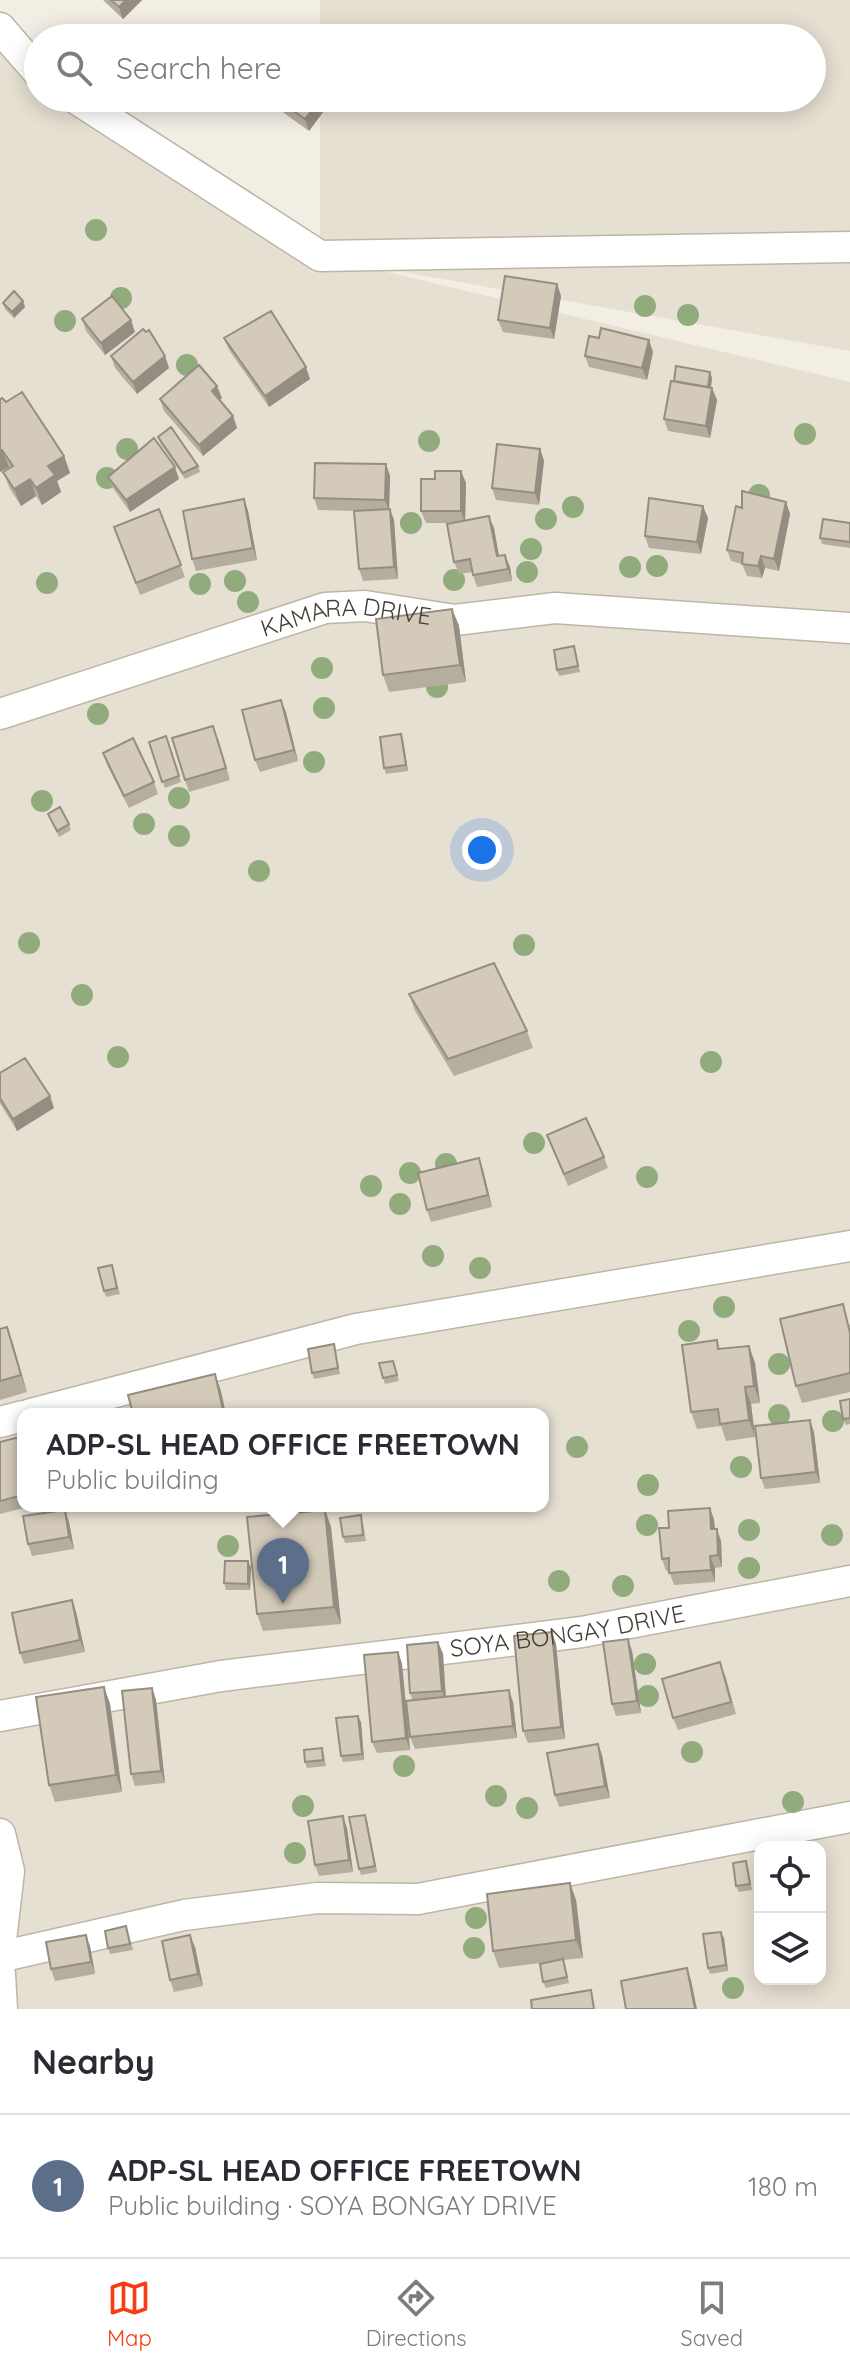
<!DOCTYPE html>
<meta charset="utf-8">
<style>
:root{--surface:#fff;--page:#f2f2f3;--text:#2b2b33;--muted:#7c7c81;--line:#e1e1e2;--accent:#f73d15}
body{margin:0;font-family:Quicksand,sans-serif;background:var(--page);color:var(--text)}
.controls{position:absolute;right:24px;bottom:24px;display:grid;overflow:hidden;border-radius:16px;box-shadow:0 4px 20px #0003}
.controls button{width:72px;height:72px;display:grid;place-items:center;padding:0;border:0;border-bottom:2px solid var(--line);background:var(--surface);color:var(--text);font:40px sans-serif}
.you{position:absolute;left:482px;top:850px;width:28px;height:28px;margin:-20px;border:6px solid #fff;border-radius:50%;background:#1a73e8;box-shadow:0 0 0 12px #1a73e833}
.badge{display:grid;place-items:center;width:52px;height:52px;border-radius:50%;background:var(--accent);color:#fff;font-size:26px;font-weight:700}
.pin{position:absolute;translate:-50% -66px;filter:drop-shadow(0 2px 4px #0008)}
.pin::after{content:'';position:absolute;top:42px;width:28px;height:24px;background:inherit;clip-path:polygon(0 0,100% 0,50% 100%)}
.popup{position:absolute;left:17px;top:1408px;width:532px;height:104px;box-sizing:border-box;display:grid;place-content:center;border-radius:16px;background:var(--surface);filter:drop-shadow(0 2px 6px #0005);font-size:26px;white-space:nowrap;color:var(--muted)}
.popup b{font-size:30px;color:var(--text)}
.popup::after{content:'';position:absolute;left:50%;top:100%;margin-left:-16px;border:16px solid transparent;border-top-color:var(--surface)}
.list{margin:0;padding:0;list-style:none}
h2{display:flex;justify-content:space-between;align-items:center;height:104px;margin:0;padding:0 32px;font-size:34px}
h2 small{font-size:26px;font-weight:400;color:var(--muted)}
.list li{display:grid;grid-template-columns:52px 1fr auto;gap:24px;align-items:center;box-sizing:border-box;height:144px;padding:0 32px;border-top:2px solid var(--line)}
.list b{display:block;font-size:30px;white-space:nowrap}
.list p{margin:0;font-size:26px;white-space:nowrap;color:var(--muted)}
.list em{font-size:26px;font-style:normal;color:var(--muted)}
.icon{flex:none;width:44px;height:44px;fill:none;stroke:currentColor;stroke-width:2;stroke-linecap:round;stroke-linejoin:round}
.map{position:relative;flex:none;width:850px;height:2009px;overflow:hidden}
.search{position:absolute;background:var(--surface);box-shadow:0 4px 20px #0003;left:24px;right:24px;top:24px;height:88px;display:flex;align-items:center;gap:20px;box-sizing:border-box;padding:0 28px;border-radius:44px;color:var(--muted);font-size:30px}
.sheet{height:248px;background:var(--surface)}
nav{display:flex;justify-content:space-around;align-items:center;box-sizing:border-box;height:112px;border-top:2px solid var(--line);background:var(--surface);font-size:22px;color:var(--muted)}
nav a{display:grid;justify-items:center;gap:4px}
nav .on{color:var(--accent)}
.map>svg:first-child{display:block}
.residential{fill:#e6e0d2;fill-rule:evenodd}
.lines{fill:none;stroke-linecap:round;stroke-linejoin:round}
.minor-casing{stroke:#bdb6a7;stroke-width:33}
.minor{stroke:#fff;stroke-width:30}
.tree{fill:#92ab7d}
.wall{fill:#b5ae9f}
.shaded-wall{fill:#948d82}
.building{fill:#d3cab9;stroke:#948d82;stroke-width:2}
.labels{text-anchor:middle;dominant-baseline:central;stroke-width:6;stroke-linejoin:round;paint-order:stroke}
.street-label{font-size:24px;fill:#443e34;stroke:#fff}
</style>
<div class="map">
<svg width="850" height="2009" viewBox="0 0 850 2009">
<rect width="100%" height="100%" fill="#f2eee4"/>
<path class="residential" d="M320 0H850V351L341 261 850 382V2009H0V35L38 62V98H91L320 255V98H812V38H320ZM23 1414H543V1506H23ZM760 1847H820V1979H760Z"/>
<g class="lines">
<defs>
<g id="minor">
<path d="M0 28 38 72"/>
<path d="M75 98 320 256 850 247"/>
<path id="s1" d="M0 714 325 608 365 606 455 620 555 608 850 628"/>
<path d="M31 1414 356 1329 850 1246"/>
<path d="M0 1422 23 1416"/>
<path id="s2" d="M0 1716 221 1676 582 1632 850 1581"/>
<path d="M0 1834 9 1871 0 1949"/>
<path d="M0 1957 184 1915 317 1898 418 1899 850 1817"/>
<path d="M0 1974 2 2009"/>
</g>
</defs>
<use href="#minor" class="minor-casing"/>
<use href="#minor" class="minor"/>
</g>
<g class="tree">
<circle cx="96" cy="230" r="11"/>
<circle cx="121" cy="298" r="11"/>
<circle cx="645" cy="306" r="11"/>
<circle cx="688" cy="315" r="11"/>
<circle cx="65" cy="321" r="11"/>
<circle cx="187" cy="365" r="11"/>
<circle cx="805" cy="434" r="11"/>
<circle cx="429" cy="441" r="11"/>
<circle cx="127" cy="449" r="11"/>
<circle cx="107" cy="478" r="11"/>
<circle cx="759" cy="495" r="11"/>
<circle cx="573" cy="507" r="11"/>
<circle cx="546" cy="519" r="11"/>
<circle cx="411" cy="523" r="11"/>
<circle cx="531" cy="549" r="11"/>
<circle cx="657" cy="566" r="11"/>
<circle cx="630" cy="567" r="11"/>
<circle cx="527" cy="572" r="11"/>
<circle cx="454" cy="580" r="11"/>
<circle cx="235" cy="581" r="11"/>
<circle cx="47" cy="583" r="11"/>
<circle cx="200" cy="584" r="11"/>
<circle cx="248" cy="602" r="11"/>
<circle cx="322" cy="668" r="11"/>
<circle cx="437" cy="687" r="11"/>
<circle cx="324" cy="708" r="11"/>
<circle cx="98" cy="714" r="11"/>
<circle cx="314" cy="762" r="11"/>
<circle cx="179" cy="798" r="11"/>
<circle cx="42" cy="801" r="11"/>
<circle cx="144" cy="824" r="11"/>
<circle cx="179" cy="836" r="11"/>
<circle cx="259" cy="871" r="11"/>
<circle cx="29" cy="943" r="11"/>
<circle cx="524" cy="945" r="11"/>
<circle cx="82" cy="995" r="11"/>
<circle cx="118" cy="1057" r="11"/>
<circle cx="711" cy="1062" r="11"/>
<circle cx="534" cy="1143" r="11"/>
<circle cx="446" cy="1164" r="11"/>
<circle cx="410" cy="1173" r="11"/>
<circle cx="647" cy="1177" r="11"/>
<circle cx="371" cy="1186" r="11"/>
<circle cx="400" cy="1204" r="11"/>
<circle cx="433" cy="1256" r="11"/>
<circle cx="480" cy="1268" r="11"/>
<circle cx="724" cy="1307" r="11"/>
<circle cx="689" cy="1331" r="11"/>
<circle cx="779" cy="1364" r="11"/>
<circle cx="779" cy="1415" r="11"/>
<circle cx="833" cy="1421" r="11"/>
<circle cx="577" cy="1447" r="11"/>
<circle cx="741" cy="1467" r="11"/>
<circle cx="648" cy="1485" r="11"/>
<circle cx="647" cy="1525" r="11"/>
<circle cx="749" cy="1530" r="11"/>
<circle cx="832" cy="1535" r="11"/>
<circle cx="228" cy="1546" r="11"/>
<circle cx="749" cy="1568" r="11"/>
<circle cx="559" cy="1581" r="11"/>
<circle cx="623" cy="1586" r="11"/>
<circle cx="645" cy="1664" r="11"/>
<circle cx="648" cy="1696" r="11"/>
<circle cx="692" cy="1752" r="11"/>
<circle cx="404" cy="1766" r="11"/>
<circle cx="496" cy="1796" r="11"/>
<circle cx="793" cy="1802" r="11"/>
<circle cx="303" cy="1806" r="11"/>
<circle cx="527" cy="1808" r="11"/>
<circle cx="295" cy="1853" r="11"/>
<circle cx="476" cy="1918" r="11"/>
<circle cx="474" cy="1948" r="11"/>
<circle cx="733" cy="1988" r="11"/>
</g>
<path class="wall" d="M103 0H142L123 19Z
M265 98H332V100L309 131 266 100Z
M557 284 561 296 554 339 503 332 498 320Z
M23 301 25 307 14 318 5 309 3 303Z
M82 319 135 332 105 355 86 331Z
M224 338 310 379 269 407 229 350Z
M599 338 653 352 647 380 589 367 585 356Z
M111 356H165L169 368 137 394 115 368Z
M710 372 712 378 711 387 712 388 717 400 710 438 668 431 664 419 674 381Z
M222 398 219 400 233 416 237 428 203 456 164 411 160 399Z
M0 399 64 456 70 473 57 481 61 492 42 505 36 496 21 506 10 489 3 472 9 468V467L0 472Z
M158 437 198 466 200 472 185 479 160 443Z
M540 449 544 461 539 505 496 500 492 488Z
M386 464 390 476 389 509 394 520 398 579 363 581 359 569 355 511 318 510 314 498Z
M461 471 466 483 465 521 494 528 499 556 510 567 512 581 477 587 472 572 459 574 454 562 449 523H426L421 511 435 479Z
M108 477 179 479 130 512 113 488Z
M244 499 248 511 257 560 196 571 192 559Z
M786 502 790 514 779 571 765 568 762 578 747 576 742 564 731 561 727 550 742 508Z
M159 509 185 577 140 595 114 527Z
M708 518 701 554 649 548 645 536Z
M850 523V548L822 544 820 538Z
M452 609 459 626 466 682 389 692 383 675Z
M576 652 580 672 559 676 557 670Z
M281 700 298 761 260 772 255 760Z
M166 736 181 782 165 788 149 742Z
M218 738 230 780 189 792 185 780Z
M403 740 408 771 386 774 384 768Z
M103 753 154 782 158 794 129 808 107 765Z
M48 814 69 824 71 830 59 837Z
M409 994 527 1031 533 1048 454 1076 415 1011Z
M0 1073 50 1096 54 1108 17 1131 0 1103Z
M547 1135 604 1157 608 1168 568 1186Z
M483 1170 492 1207 431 1222 427 1210Z
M112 1265 120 1294 106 1297 104 1291Z
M850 1324V1392L802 1403 796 1386Z
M7 1327 27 1392 0 1400V1329Z
M717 1340 720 1349 749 1346 755 1363 760 1403 751 1404 755 1437 726 1441 721 1426 697 1429 691 1412Z
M334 1344 340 1374 314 1379 312 1373Z
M395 1367 399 1381 385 1384 383 1378Z
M850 1399V1424L846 1425 843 1419Z
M814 1432 820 1483 765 1489 761 1478Z
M23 1436V1506H32L0 1514V1442Z
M710 1508 714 1520 715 1529 721 1541 722 1567 715 1568V1582L674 1585 669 1571H666L662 1559 669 1528Z
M65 1510 69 1522 74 1549 32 1556 28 1544Z
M325 1510 331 1527 341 1624 263 1631 257 1614Z
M363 1522 366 1541 345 1543 343 1537Z
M251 1567 250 1590H226L224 1583Z
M72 1600 76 1612 85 1652 24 1664 20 1653Z
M552 1632 556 1644 565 1739 528 1743 523 1731Z
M628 1639 632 1651 641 1713 616 1716 612 1704Z
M438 1642 443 1654 446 1697 513 1702 517 1738 415 1749 410 1737 413 1701 410 1693Z
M398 1652 402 1664 410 1750 377 1753 372 1742Z
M725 1674 736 1714 678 1730 673 1718Z
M104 1687 110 1704 122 1792 55 1802 49 1785Z
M152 1688 156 1700 165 1783 135 1786 131 1774Z
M361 1722 364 1760 343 1762 341 1756Z
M598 1744 602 1755 610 1798 559 1807 555 1795Z
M322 1748 324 1754 326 1766 307 1768 305 1762Z
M367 1821 377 1872 361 1875 359 1869Z
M347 1828 353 1872 319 1876 315 1865Z
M748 1867 752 1890 739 1892 736 1886Z
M570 1883 576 1900 583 1958 563 1960 569 1983 546 1988 543 1982 557 1961 499 1968 493 1951Z
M128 1932 133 1950 110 1954 108 1948Z
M724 1938 728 1971 710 1974 708 1968Z
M90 1946 95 1974 55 1981 51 1969Z
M195 1947 203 1986 174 1992 170 1980Z"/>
<path class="shaded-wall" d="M126 0H142L123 19 119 7Z
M321 98H332V100L309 131 305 119Z
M557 284 561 296 554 339 550 328Z
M23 301 25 307 14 318 12 312Z
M131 320 135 332 105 355 101 343Z
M649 340 653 352 647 380 642 368Z
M165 356 169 368 137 394 133 382Z
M306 367 310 379 269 407 265 396Z
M710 372 712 378 710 394 708 388Z
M217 386 222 398 216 403 212 391Z
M712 388 717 400 710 438 706 426Z
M233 416 237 428 203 456 199 445Z
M540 449 544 461 539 505 535 493Z
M2 450 9 467 0 472V451Z
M64 456 70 473 57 481 61 492 42 505 36 488 48 466Z
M386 464 390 476 389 512 385 500Z
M175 467 179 479 130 512 126 500Z
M461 471 466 483 465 523 461 511Z
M30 479 36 496 21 506 14 489Z
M244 499 248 511 257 560 253 548Z
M786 502 790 514 779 571 774 559Z
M703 506 708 518 701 554 697 542Z
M390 509 394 520 398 579 394 567Z
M489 516 494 528 501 568 497 556Z
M505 555 510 567 512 581 508 569Z
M761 556 765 568 762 578 758 566Z
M452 609 459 626 466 682 460 665Z
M281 700 286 712 298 761 294 750Z
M401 734 403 740 408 771 406 765Z
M50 1096 54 1108 17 1131 13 1119Z
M479 1158 483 1170 492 1207 488 1195Z
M7 1327 13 1344 27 1392 21 1375Z
M749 1346 755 1363 760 1403 754 1386Z
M215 1374 221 1391 226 1414H224Z
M745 1387 751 1404 755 1437 749 1420Z
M810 1420 814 1432 820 1483 816 1472Z
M710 1508 714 1520 716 1541 711 1529Z
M65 1510 69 1522 74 1549 69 1537Z
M325 1510 331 1527 341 1624 334 1607Z
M717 1529 721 1541 722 1567 718 1555Z
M710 1556 715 1568V1582L711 1570Z
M248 1561 251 1567 250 1590 248 1584Z
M72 1600 76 1612 85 1652 80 1640Z
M552 1632 556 1644 565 1739 561 1727Z
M628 1639 632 1651 641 1713 637 1701Z
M438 1642 443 1654 446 1703 442 1691Z
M398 1652 402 1664 410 1750 406 1738Z
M104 1687 110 1704 122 1792 116 1775Z
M152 1688 156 1700 165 1783 161 1771Z
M509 1690 513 1702 517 1738 513 1726Z
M358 1716 361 1722 364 1760 362 1754Z
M598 1744 602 1755 610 1798 605 1786Z
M365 1815 367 1821 377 1872 375 1866Z
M343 1816 347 1828 353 1872 349 1860Z
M570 1883 576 1900 583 1958 576 1940Z
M721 1932 724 1938 728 1971 726 1965Z
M86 1935 90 1946 95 1974 91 1962Z
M190 1935 195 1947 203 1986 198 1974Z
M687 1968 691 1980 697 2009H695Z"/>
<path class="building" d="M111 0H126L119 7Z
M276 98H321L305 119Z
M505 276 557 284 550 328 498 320Z
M14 291 23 301 12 312 3 303Z
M112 296 131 320 101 343 82 319Z
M271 311 306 367 265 396 224 338Z
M601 328 649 340 642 368 585 356 589 336 599 338Z
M143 329 146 332 149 330 165 356 133 382 111 356Z
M199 365 217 386 212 391 233 416 199 445 160 399Z
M676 366 710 372 708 387 674 381Z
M671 381 712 388 706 426 664 419Z
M22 392 64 456 48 466 55 475 36 488 30 479 14 489 3 472 13 466 2 450 0 451V399L2 398 6 402Z
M171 427 198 466 183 473 158 437Z
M154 438 175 467 126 500 108 477Z
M497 444 540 449 535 493 492 488Z
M315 463 386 464 385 500 314 498Z
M435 471H461V511H421V479H435Z
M742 491 786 502 774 559 761 556 758 566 742 564 743 553 727 550 736 506 742 508Z
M649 498 703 506 697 542 645 536Z
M244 499 253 548 192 559 183 511Z
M159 509 181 565 136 583 114 527Z
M390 509 394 567 359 569 354 511Z
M489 516 497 556 505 555 508 569 473 575 470 559 454 562 447 524Z
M823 519 850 523V542L820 538Z
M452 609 460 665 383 675 376 619Z
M574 646 578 666 557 670 554 650Z
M281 700 294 750 255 760 242 710Z
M213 726 226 768 185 780 172 738Z
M401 734 406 765 384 768 380 737Z
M166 736 179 776 162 782 149 742Z
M133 738 154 782 124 796 103 753Z
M60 807 69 824 57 831 48 814Z
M494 963 527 1031 448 1059 409 994Z
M25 1058 50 1096 13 1119 0 1098V1073Z
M586 1118 604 1157 564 1174 547 1135Z
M479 1158 488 1195 427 1210 418 1173Z
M112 1265 117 1288 104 1291 98 1268Z
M843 1304 850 1333V1373L796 1386 780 1319Z
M7 1327 21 1375 0 1381V1329Z
M717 1340 718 1349 749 1346 754 1386 745 1387 749 1420 720 1424 718 1409 691 1412 682 1345Z
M334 1344 338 1368 312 1373 308 1349Z
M393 1361 397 1375 383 1378 379 1363Z
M215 1374 224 1414H133L128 1395Z
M850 1399V1418L843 1419 840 1401Z
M810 1420 816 1472 761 1478 755 1426Z
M23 1436V1495L0 1501V1442Z
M710 1508 711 1529H717L718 1555 710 1556 711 1570 669 1573V1558L662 1559 659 1528H669L668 1511Z
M65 1510 69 1537 28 1544 23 1516Z
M325 1510 334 1607 257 1614 247 1517Z
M361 1515 363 1535 343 1537 340 1518Z
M225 1561H248V1584L224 1583Z
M72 1600 80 1640 20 1653 12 1613Z
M552 1632 561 1727 523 1731 514 1636Z
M628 1639 637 1701 612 1704 603 1642Z
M438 1642 442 1691 410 1693 407 1645Z
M398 1652 406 1738 372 1742 364 1655Z
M720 1662 731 1702 673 1718 662 1679Z
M104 1687 116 1775 49 1785 36 1697Z
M152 1688 161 1771 131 1774 122 1691Z
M509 1690 513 1726 410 1737 406 1701Z
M358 1716 362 1754 341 1756 336 1718Z
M598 1744 605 1786 555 1795 547 1753Z
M322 1748 323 1760 305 1762 304 1750Z
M365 1815 375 1866 359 1869 349 1817Z
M343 1816 349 1860 315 1865 308 1821Z
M746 1861 750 1884 736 1886 733 1863Z
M570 1883 576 1940 493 1951 487 1894Z
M126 1926 130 1944 108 1948 105 1931Z
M721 1932 726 1965 708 1968 703 1934Z
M86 1935 91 1962 51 1969 46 1942Z
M190 1935 198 1974 170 1980 162 1941Z
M563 1959 567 1977 543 1982 540 1964Z
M687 1968 695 2009H626L621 1981Z
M591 1990 594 2009H532L531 2000Z"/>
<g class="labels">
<g class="street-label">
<text stroke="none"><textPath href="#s1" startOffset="362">KAMARA DRIVE</textPath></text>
<text stroke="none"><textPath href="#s2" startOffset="574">SOYA BONGAY DRIVE</textPath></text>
</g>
</g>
</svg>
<div class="controls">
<button><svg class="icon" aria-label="locate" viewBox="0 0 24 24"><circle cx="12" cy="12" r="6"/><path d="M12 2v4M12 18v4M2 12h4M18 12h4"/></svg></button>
<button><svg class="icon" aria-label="layers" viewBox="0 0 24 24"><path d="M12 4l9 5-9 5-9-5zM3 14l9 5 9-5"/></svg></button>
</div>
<div class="you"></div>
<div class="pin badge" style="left:283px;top:1604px;background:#5c6f8a">1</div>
<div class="popup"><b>ADP-SL HEAD OFFICE FREETOWN</b>Public building</div>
<div class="search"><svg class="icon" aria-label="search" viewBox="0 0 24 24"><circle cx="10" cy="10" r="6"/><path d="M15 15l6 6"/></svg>Search here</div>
</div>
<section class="sheet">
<h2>Nearby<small></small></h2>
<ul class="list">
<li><span class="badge" style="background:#5c6f8a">1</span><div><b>ADP-SL HEAD OFFICE FREETOWN</b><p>Public building · SOYA BONGAY DRIVE</p></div><em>180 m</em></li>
</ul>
</section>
<nav>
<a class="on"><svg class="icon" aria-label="map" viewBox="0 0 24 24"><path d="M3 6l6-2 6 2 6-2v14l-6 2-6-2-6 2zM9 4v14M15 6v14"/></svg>Map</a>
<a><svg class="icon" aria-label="directions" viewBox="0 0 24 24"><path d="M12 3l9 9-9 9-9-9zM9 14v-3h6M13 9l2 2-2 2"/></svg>Directions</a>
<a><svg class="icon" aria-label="saved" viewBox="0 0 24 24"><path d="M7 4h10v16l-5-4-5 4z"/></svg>Saved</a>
</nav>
